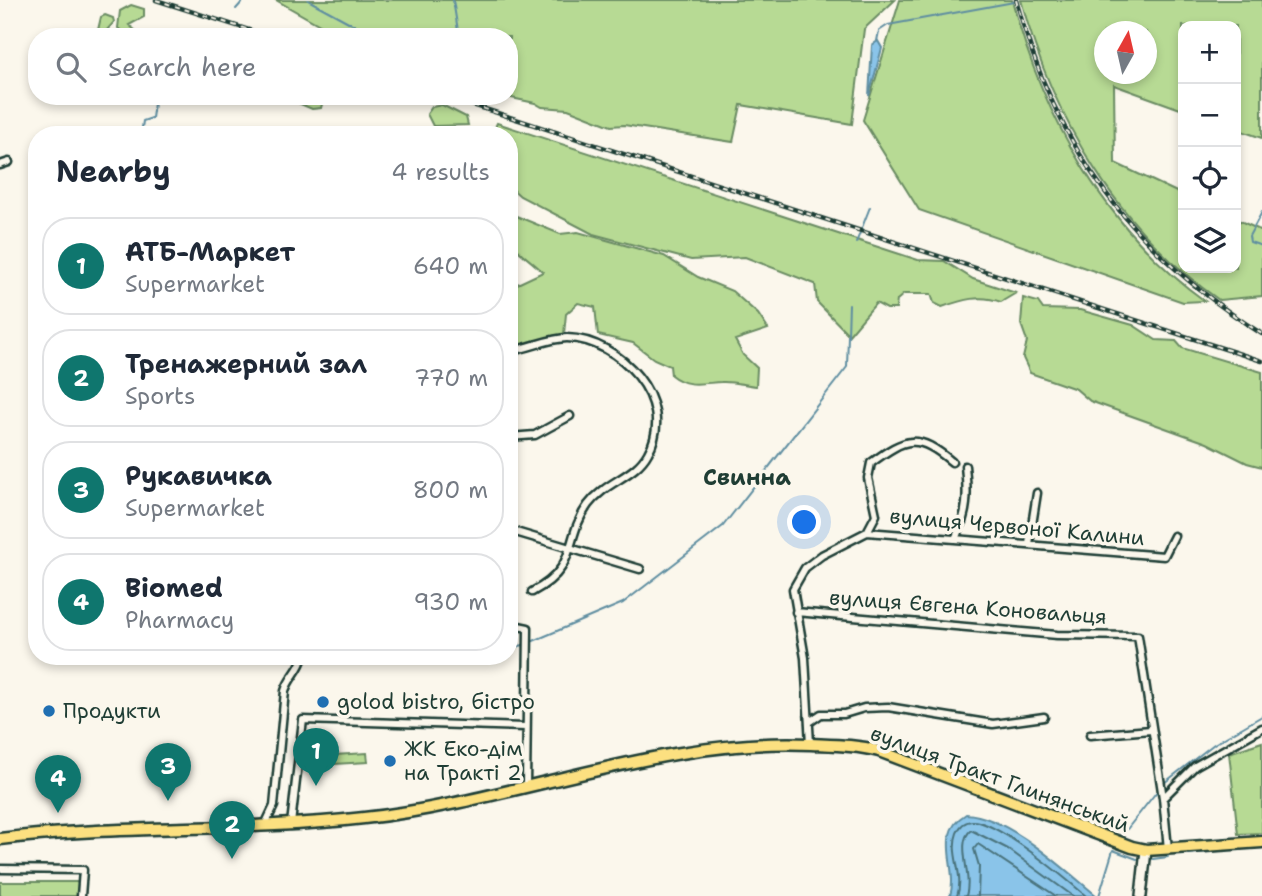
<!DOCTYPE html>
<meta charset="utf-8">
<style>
:root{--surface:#fff;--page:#f2f2f3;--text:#1f2937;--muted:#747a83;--line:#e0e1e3;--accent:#0f766e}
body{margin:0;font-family:"Shantell Sans",sans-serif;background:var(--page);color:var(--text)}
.controls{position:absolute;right:21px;top:21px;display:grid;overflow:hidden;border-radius:14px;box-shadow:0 4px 10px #0003}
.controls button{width:63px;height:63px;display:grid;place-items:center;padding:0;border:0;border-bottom:2px solid var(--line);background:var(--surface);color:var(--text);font:35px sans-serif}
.compass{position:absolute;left:1094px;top:21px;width:63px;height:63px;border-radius:50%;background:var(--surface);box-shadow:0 4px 10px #0003;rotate:8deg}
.you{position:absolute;left:805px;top:523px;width:24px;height:24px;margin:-18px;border:5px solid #fff;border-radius:50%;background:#1a73e8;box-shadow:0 0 0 10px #1a73e833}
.badge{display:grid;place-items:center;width:46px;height:46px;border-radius:50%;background:var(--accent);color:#fff;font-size:23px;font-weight:700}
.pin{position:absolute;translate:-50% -58px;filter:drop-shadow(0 2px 4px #0008)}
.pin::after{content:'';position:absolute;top:37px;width:24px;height:21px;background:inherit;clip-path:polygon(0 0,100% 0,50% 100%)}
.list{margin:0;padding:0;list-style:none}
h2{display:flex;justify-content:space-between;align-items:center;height:91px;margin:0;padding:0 28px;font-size:30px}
h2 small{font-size:23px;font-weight:400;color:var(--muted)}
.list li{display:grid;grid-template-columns:46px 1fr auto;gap:21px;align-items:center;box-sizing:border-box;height:98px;margin:0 14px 14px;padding:0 14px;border:2px solid var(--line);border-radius:28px}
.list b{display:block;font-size:26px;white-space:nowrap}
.list p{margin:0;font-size:23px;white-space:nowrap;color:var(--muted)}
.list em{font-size:23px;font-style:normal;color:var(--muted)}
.icon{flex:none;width:38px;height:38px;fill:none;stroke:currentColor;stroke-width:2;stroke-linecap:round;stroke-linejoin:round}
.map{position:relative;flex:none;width:1262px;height:896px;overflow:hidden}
.search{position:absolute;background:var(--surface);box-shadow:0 4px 10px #0003;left:28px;top:28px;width:490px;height:77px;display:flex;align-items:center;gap:18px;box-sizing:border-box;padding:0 24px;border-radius:28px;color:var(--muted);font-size:26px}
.panel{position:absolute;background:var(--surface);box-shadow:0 4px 10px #0003;left:28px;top:126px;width:490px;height:539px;border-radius:28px}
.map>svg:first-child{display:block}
.green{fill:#b7da94;stroke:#6b8c64;stroke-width:2;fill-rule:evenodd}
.water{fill:#8ac4e9;stroke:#5f8ea1;stroke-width:2}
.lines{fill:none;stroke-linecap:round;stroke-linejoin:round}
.shore{stroke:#4a737c;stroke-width:2}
.stream{stroke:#5f8ea1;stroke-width:2}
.minor-casing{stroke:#1f3d34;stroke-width:11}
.secondary-casing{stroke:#1f3d34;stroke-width:14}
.primary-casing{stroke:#1f3d34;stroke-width:15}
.minor{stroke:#fbf7ec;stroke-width:6}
.secondary{stroke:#fbf7ec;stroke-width:9}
.primary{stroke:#fce080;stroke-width:10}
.rail-casing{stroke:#1f3d34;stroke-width:4.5}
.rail{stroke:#fbf7ec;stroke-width:2;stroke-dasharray:5;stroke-linecap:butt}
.poi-dot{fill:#1f6fb2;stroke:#fbf7ec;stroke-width:2.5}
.labels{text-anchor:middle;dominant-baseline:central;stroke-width:7;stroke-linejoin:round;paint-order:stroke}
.street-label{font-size:21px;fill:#1f3d34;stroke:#fbf7ec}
.poi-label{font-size:21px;fill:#1f3d34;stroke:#fbf7ec;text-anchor:start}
.neighbourhood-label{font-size:23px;font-weight:bold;fill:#1f3d34;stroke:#fbf7ec}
</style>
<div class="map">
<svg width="1262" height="896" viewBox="0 0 1262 896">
<rect width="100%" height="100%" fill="#fbf7ec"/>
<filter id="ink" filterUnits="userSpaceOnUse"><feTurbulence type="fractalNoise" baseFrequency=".0143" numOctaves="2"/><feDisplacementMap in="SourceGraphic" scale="14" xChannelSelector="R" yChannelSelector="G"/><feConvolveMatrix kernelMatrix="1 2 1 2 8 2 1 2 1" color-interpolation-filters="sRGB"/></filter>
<g filter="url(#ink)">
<path class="green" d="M276 0H895L864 29 852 124 741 105 733 142 624 125 611 126 568 109 542 107 535 103 502 96H509V37H341Z
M900 0H1012C1043 117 1105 229 1205 301L1183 302 919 210 863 120Z
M1021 0H1262V138L1236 129V26H1183V110L1114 85 1115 163 1183 195V268H1236V219L1262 231V296L1219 300C1117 228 1053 119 1021 0ZM1104 32H1146V74H1104Z
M131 5 144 9V17L129 25 143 37H130L118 28 120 11Z
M105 15 113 18 114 22 107 30 106 37H101L98 30 101 17Z
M282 96H317L323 100 321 108 312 109Z
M442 105 466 117 468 125 433 126 427 114 432 107Z
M497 123 918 260 944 261 973 279 1016 293 1001 302C980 294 962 300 942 307L934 303 931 294H904L897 300 896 309H887L876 303 849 335 817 302 815 284 745 257 691 260 593 234 520 196 509 186V167L515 162 509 135 493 131Z
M509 213 560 234 578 232 664 256 698 277 732 291 758 314 768 329 735 340 743 355 757 368 756 386C745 385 732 381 721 382 702 383 687 388 671 375L670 366 654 359 633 343 598 335 595 307 578 303 566 314 564 334 522 345 509 342V288L543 272C517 247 509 253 509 213Z
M1023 298 1038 302 1043 309 1080 310 1133 325 1156 340 1176 341 1182 348 1262 372V467L1247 463 1207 443 1090 401 1076 389 1030 373 1023 358 1027 341 1021 324Z
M1262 742V833L1238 834 1229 753Z
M367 753 368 762 334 764V755Z
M0 882H86L85 896H0Z"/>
<path class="water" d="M878 41 882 48 869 96 872 45Z
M966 814C1008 816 1065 870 1097 896H950C959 867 933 834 966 814Z"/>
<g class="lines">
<path class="shore" d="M957 896C965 874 949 854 957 833 961 823 969 819 979 822 1007 830 1063 876 1086 896
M966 896C973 875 955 843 971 830L1008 849 1073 896
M978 896 979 866 974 849 978 844 1056 896"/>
<path class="stream" d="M308 0 376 37
M453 0 459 37
M236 9 244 0
M877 41 879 31 888 25 1014 2
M141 135 143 121 152 118 155 96
M1262 212 1249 236 1250 242 1262 246
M856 243 870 207
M531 642 623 603 723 526 847 367 849 304
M509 649 523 645
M1164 783 1214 744 1262 716
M1124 833 1158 790
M1188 854 1262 847
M1153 859 1168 857
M1099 896 1113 850 1137 859"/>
<defs>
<path id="minor" d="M0 165 9 162
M509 351C528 349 549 338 567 338 619 339 678 401 648 453 635 477 606 481 588 505 563 540 580 567 532 592
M509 437 535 435 570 416
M509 530 640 569
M867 532 1164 556 1174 536
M955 539C968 513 968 495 965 466
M1029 544 1037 493
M796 612 1057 635 1138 636 1163 798
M509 624 528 628 526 787
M811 721 821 714H844L864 708 888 707 993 724 1044 717
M1090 735 1151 730
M810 744 805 658 793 589 805 568 822 555 867 532 876 515 868 478 871 463C906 437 918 433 952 462
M291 824 303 720 526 727
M265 825 274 806 285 691C289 677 300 671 303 656
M1168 849 1163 798 1195 766 1262 728
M0 869 83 870 81 896"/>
<path id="secondary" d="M1141 896 1146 850"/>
<path id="primary" d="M0 839C121 824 243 832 364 818 513 802 659 737 811 744 834 745 856 745 879 751L1132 847 1146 850 1262 842"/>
</defs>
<use href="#minor" class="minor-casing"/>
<use href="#secondary" class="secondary-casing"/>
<use href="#primary" class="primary-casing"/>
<use href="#minor" class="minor"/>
<use href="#secondary" class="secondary"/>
<use href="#primary" class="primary"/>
<defs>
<path id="rail" d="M156 0 271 37
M1016 0C1056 149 1132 252 1262 334
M445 96 1262 361"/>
</defs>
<use href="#rail" class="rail-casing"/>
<use href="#rail" class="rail"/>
</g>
</g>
<g class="poi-dot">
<circle cx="323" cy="702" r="7"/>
<circle cx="49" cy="711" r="7"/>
<circle cx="390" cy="761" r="7"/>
</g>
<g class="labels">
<g class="street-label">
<text transform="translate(1017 527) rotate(5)">вулиця Червоної Калини</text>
<text transform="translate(968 607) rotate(4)">вулиця Євгена Коновальця</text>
<text transform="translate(1000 779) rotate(20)">вулиця Тракт Глинянський</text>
</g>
<g class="poi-label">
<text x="337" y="702">golod bistro, бістро</text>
<text x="63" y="711">Продукти</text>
<text x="404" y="749">ЖК Еко-дім<tspan x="404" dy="24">на Тракті 2</tspan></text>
</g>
<g class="neighbourhood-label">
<text x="747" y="477">Свинна</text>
</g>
</g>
</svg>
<div class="controls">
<button>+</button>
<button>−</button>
<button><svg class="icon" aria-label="locate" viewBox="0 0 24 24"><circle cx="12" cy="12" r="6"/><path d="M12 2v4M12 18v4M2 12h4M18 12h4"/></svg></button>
<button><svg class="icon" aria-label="layers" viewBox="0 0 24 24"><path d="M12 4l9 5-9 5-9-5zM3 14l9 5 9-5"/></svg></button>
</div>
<svg class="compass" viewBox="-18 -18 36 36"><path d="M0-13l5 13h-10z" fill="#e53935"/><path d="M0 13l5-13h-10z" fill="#747a83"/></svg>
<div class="you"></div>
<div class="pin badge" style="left:316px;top:786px">1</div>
<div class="pin badge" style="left:232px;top:859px">2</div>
<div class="pin badge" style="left:168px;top:801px">3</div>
<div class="pin badge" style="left:58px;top:813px">4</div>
<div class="search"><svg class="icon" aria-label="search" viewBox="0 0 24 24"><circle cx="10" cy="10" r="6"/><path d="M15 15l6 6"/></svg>Search here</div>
<section class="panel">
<h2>Nearby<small>4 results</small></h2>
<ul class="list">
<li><span class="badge">1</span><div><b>АТБ-Маркет</b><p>Supermarket</p></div><em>640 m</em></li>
<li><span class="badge">2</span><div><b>Тренажерний зал</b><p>Sports</p></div><em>770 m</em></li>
<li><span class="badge">3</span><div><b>Рукавичка</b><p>Supermarket</p></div><em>800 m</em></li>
<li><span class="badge">4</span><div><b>Biomed</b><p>Pharmacy</p></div><em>930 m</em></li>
</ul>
</section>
</div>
